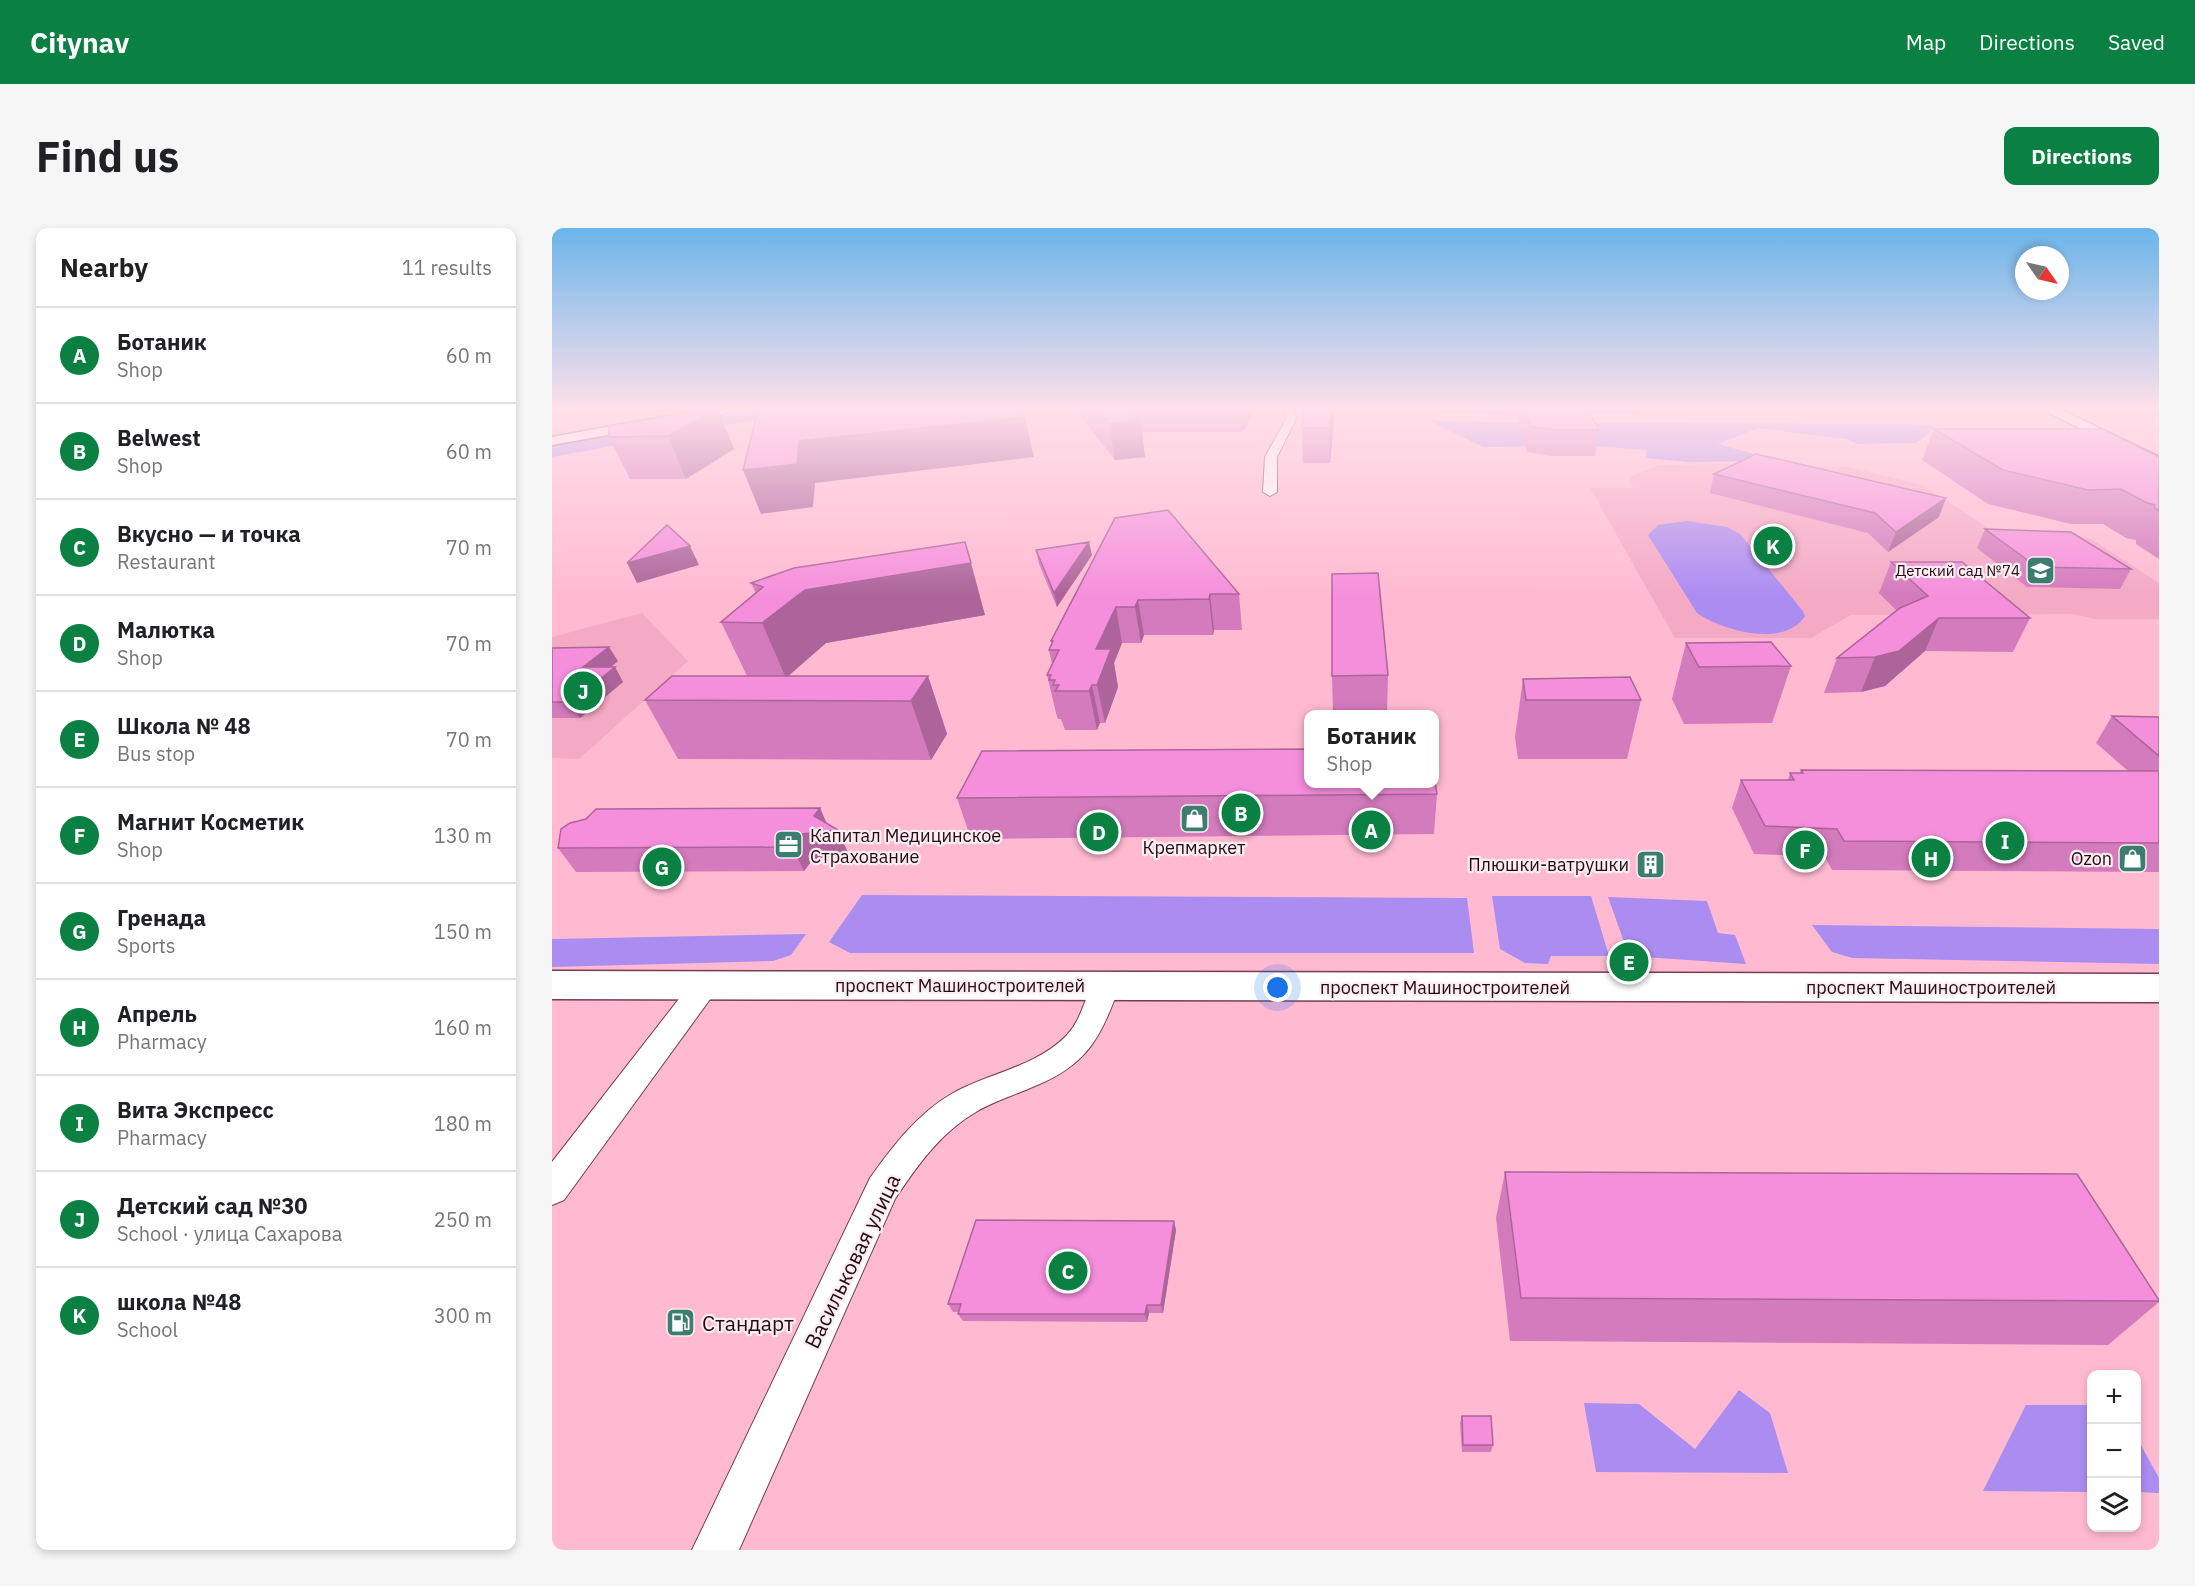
<!DOCTYPE html>
<meta charset="utf-8">
<style>
:root{--surface:#fff;--page:#f6f6f6;--text:#202124;--muted:#757577;--line:#e0e0e0;--accent:#0b8043}
body{margin:0;font-family:"IBM Plex Sans",sans-serif;background:var(--page);color:var(--text)}
.controls{position:absolute;right:18px;bottom:18px;display:grid;overflow:hidden;border-radius:12px;box-shadow:0 3px 9px #0003}
.controls button{width:54px;height:54px;display:grid;place-items:center;padding:0;border:0;border-bottom:2px solid var(--line);background:var(--surface);color:var(--text);font:30px sans-serif}
.compass{position:absolute;left:1463px;top:18px;width:54px;height:54px;border-radius:50%;background:var(--surface);box-shadow:0 3px 9px #0003;rotate:124deg}
.you{position:absolute;left:726px;top:760px;width:21px;height:21px;margin:-15px;border:4px solid #fff;border-radius:50%;background:#1a73e8;box-shadow:0 0 0 9px #1a73e833}
.badge{display:grid;place-items:center;width:39px;height:39px;border-radius:50%;background:var(--accent);color:#fff;font-size:20px;font-weight:700}
.pin{position:absolute;translate:-50% -50%;border:3px solid #fff;box-shadow:0 2px 6px #0006}
.popup{position:absolute;left:752px;top:482px;width:135px;height:78px;box-sizing:border-box;display:grid;place-content:center;border-radius:12px;background:var(--surface);filter:drop-shadow(0 2px 4px #0005);font-size:20px;white-space:nowrap;color:var(--muted)}
.popup b{font-size:22px;color:var(--text)}
.popup::after{content:'';position:absolute;left:50%;top:100%;margin-left:-12px;border:12px solid transparent;border-top-color:var(--surface)}
.list{margin:0;padding:0;list-style:none}
h2{display:flex;justify-content:space-between;align-items:center;height:78px;margin:0;padding:0 24px;font-size:26px}
h2 small{font-size:20px;font-weight:400;color:var(--muted)}
.list li{display:grid;grid-template-columns:39px 1fr auto;gap:18px;align-items:center;box-sizing:border-box;height:96px;padding:0 24px;border-top:2px solid var(--line)}
.list b{display:block;font-size:22px;white-space:nowrap}
.list p{margin:0;font-size:20px;white-space:nowrap;color:var(--muted)}
.list em{font-size:20px;font-style:normal;color:var(--muted)}
.icon{flex:none;width:33px;height:33px;fill:none;stroke:currentColor;stroke-width:2;stroke-linecap:round;stroke-linejoin:round}
.map{position:relative;flex:none;width:1607px;height:1322px;overflow:hidden;border-radius:12px}
header{display:flex;align-items:center;gap:36px;box-sizing:border-box;height:84px;padding:0 30px;background:var(--accent);color:#fff}
header strong{font-size:28px}
nav{display:flex;gap:33px;margin-inline-start:auto;font-size:21px}
.intro{display:flex;align-items:center;justify-content:space-between;box-sizing:border-box;height:144px;padding:0 36px}
h1{margin:0;font-size:42px}
.button{padding:15px 27px;border-radius:12px;background:var(--accent);color:#fff;font-size:21px;font-weight:700}
main{display:flex;gap:36px;padding:0 36px}
aside{flex:1;background:var(--surface);border-radius:12px;box-shadow:0 3px 9px #0003}
.map>svg:first-child{display:block}
.built{fill:#f4a9c4}
.green{fill:#ab8cf1}
.lines{fill:none;stroke-linecap:round;stroke-linejoin:round}
.minor-casing{stroke:#753c52;stroke-width:2}
.tertiary-casing{stroke:#753c52;stroke-width:3}
.minor{fill:#fff;fill-rule:evenodd}
.tertiary{fill:#fff;fill-rule:evenodd}
.wall{fill:#d37bbd}
.shaded-wall{fill:#ac649a}
.building{fill:#f58fdc;stroke:#ac649a;stroke-width:1.5}
.labels{text-anchor:middle;dominant-baseline:central;stroke-width:4.5;stroke-linejoin:round;paint-order:stroke}
.far-poi-label{font-size:15px;fill:#210a13;stroke:#fcedf1;text-anchor:end}
.poi-label{font-size:18px;fill:#210a13;stroke:#fcedf1;text-anchor:end}
.street-label{font-size:18px;fill:#210a13;stroke:#fcedf1}
.near-street-label{font-size:21px;fill:#210a13;stroke:#fcedf1}
.near-poi-label{font-size:21px;fill:#210a13;stroke:#fcedf1;text-anchor:start}
</style>
<header>
<strong>Citynav</strong>
<nav><a>Map</a><a>Directions</a><a>Saved</a></nav>
</header>
<div class="intro"><h1>Find us</h1><a class="button">Directions</a></div>
<main>
<aside>
<h2>Nearby<small>11 results</small></h2>
<ul class="list">
<li><span class="badge">A</span><div><b>Ботаник</b><p>Shop</p></div><em>60 m</em></li>
<li><span class="badge">B</span><div><b>Belwest</b><p>Shop</p></div><em>60 m</em></li>
<li><span class="badge">C</span><div><b>Вкусно — и точка</b><p>Restaurant</p></div><em>70 m</em></li>
<li><span class="badge">D</span><div><b>Малютка</b><p>Shop</p></div><em>70 m</em></li>
<li><span class="badge">E</span><div><b>Школа № 48</b><p>Bus stop</p></div><em>70 m</em></li>
<li><span class="badge">F</span><div><b>Магнит Косметик</b><p>Shop</p></div><em>130 m</em></li>
<li><span class="badge">G</span><div><b>Гренада</b><p>Sports</p></div><em>150 m</em></li>
<li><span class="badge">H</span><div><b>Апрель</b><p>Pharmacy</p></div><em>160 m</em></li>
<li><span class="badge">I</span><div><b>Вита Экспресс</b><p>Pharmacy</p></div><em>180 m</em></li>
<li><span class="badge">J</span><div><b>Детский сад №30</b><p>School · улица Сахарова</p></div><em>250 m</em></li>
<li><span class="badge">K</span><div><b>школа №48</b><p>School</p></div><em>300 m</em></li>
</ul>
</aside>
<div class="map">
<svg width="1607" height="1322" viewBox="0 0 1607 1322">
<rect width="100%" height="100%" fill="#ffbad2"/>
<path class="built" d="M1169 236 1297 239 1370 257 1444 305H1516L1539 311 1607 355V391H1543L1522 386 1299 387 1259 410H1123L1038 260H1081L1078 249 1107 237Z
M90 385 136 433 27 531 0 530V409Z"/>
<path class="green" d="M198 182H255L0 229V217Z
M876 192 964 195 1349 196 1379 197 1384 199 1364 215 1305 216 1295 211 1206 200 1166 216 1228 233 1135 234 1094 230 1095 222 1041 218 931 219Z
M1135 293 1175 299 1188 306 1250 382 1253 388C1233 420 1171 403 1145 385L1096 307 1106 297Z
M310 667 915 670 922 725H298L277 714Z
M940 668H1039L1057 728H999L996 736 973 735 948 721Z
M1056 669 1155 673 1166 705 1183 707 1194 736 1077 728Z
M1260 697 1607 701V736L1300 730 1280 724Z
M254 706 239 727 221 733 0 739V711Z
M1187 1162 1218 1185 1236 1245 1044 1244 1032 1175 1087 1176 1143 1221Z
M1474 1177H1539V1264L1431 1263Z
M1585 1210 1607 1250V1265L1585 1264Z"/>
<g class="lines">
<defs>
<path id="minor" d="M732 182H742L744 191 725 229V264L718 268 711 264 713 229 734 191Z
M154 746 164 749 168 756 164 763 12 972 0 977V934L144 749Z
M554 747 564 750 568 757C549 808 537 836 483 858 463 867 442 873 424 884 389 904 365 938 343 971L187 1322H140L318 950C341 918 366 885 401 865 439 844 484 839 515 807 530 791 533 768 544 750Z"/>
<path id="tertiary" d="M147 182H179L172 186 0 217V209Z
M1491 182H1510L1607 229V240Z
M0 743 1607 746V774L0 771Z"/>
</defs>
<use href="#minor" class="minor-casing"/>
<use href="#tertiary" class="tertiary-casing"/>
<use href="#minor" class="minor"/>
<use href="#tertiary" class="tertiary"/>
</g>
<path class="wall" d="M156 182H166L182 221 134 251H78L57 209Z
M527 182H702L694 199 689 204H590L593 229 563 232 528 188Z
M783 182 778 235H751L750 200Z
M839 182H1089V187L1037 184 1047 202 1043 228H1000L975 224 964 188Z
M1382 201 1607 229V331L1584 316V312L1574 310 1551 296H1519L1436 276 1370 232Z
M1162 246 1387 289 1336 324 1316 305 1158 265Z
M563 290 687 366 690 402H662L661 407H592L589 415H570L562 435 566 459 553 495H548L545 502H513L509 491H506L504 485 495 447 500 436 497 422 500 416 499 413Z
M1433 301 1579 341 1568 361 1475 359 1425 320Z
M484 322 540 327 505 379 487 336Z
M1339 334 1478 390 1461 424 1373 423 1333 458 1309 464 1272 465 1285 430 1345 383 1327 365Z
M199 355 433 387 274 415 236 448H376L395 506 379 532 126 531 93 472 195 448 169 394 204 365Z
M1134 415 1239 438 1220 495 1132 496 1120 471Z
M0 420 66 433 59 439H63L71 454 28 490H0Z
M836 447 835 486H781L780 448Z
M971 451 1089 472 1075 531H966L963 509Z
M1560 488 1607 489V644L1280 642 1273 629 1202 626 1180 580 1189 552H1236L1238 545H1248L1249 542 1576 543 1544 515Z
M885 566 882 606 419 611 405 570Z
M275 596 286 602 297 627 261 631 252 643 24 644 6 620Z
M953 944 1607 1072V1074L1556 1117 958 1113 944 990Z
M624 1002 611 1085H597L595 1094 411 1093 406 1086V1084H401L396 1076Z
M910 1188 941 1217 939 1224H910L908 1195Z"/>
<path class="shaded-wall" d="M163 182H166L182 221 134 251 116 208Z
M687 182H702L694 199 689 204Z
M779 182H783L778 235 777 200Z
M473 189 482 229 263 255 261 279 209 286 191 242 247 213Z
M588 192 593 229 563 232 557 196Z
M1394 270 1387 289 1336 324 1344 304Z
M537 314 540 327 505 379 502 365Z
M138 318 147 337 85 355 75 335Z
M419 335 433 387 274 415 234 450 210 395 253 362Z
M658 366 662 402 661 407 657 371Z
M586 372 592 407 589 415 583 379Z
M564 379 570 415 562 435 566 459 553 495 545 457 544 421Z
M1387 390 1373 423 1333 458 1309 464 1323 429Z
M57 419 66 433 40 454 31 439Z
M63 439 71 454 28 490 19 474Z
M376 448 395 506 379 532 359 473Z
M540 457 548 495 545 502 537 463Z
M268 580 278 603 286 602 297 627 261 631 252 643 240 619Z
M622 993 624 1002 611 1085 609 1077Z
M595 1077 597 1085 595 1094 593 1086Z"/>
<path class="building" d="M156 182H163L116 208 57 209V198Z
M206 182H470L473 189 247 213 245 236 191 242Z
M546 182H579L588 192 557 196Z
M752 182H779L777 200H750Z
M973 182H1036L1047 202H1004L978 198Z
M1382 201H1550L1607 229V283L1603 280V277L1593 274 1569 261 1536 262 1451 242Z
M1204 226 1394 270 1344 304 1323 285 1162 246Z
M616 282 687 366H658L657 371 586 372 583 379H564L544 421H559L545 457H540L537 463H503L507 457H501L503 452H497L499 447H495L507 422H497L501 413H499L563 290Z
M115 297 138 318 75 335Z
M1433 301 1519 304 1579 341 1485 339Z
M413 314 419 335 253 362 210 395 169 394 211 359 199 355 242 340Z
M537 314 502 365 484 322Z
M1339 334H1410L1478 390H1387L1347 423 1323 429 1285 430 1348 380 1376 368Z
M826 345 836 447 780 448V346Z
M1219 414 1239 438 1147 439 1134 415Z
M57 419 31 439H63L19 474H0V420Z
M120 448H376L359 473 93 472Z
M1078 449 1089 472H974L971 451Z
M1560 488 1607 489V528Z
M756 521V555H882V547L885 566 405 570 430 523Z
M1249 542 1607 543V615L1292 613 1285 601 1213 598 1189 552H1242L1238 545H1251Z
M268 580 262 588 286 602 249 606 240 619 6 620 9 601 18 595 34 591 44 581Z
M953 944 1525 946 1607 1072V1073L969 1070Z
M424 992 622 993 609 1077H595L593 1086H406L409 1076H396Z
M910 1188H939L941 1217H911Z"/>
<linearGradient id="sky" x2="0" y2="1"><stop stop-color="#6bb5eb"/><stop offset="0.49" stop-color="#ffe0eb"/><stop offset="1" stop-color="#ffe0eb" stop-opacity="0"/></linearGradient>
<rect width="1607" height="368" fill="url(#sky)"/>
<defs>
<symbol id="school-square" viewBox="-11 -11 22 22"><rect x="-9" y="-9" width="18" height="18" rx="4" fill="#3b7d6f" stroke="#fcedf1"/><path d="M0-5L7-2L0 1L-7-2ZM-4 1L0 2.5L4 1V4Q0 6-4 4Z" fill="#fff"/></symbol>
<symbol id="shop-square" viewBox="-11 -11 22 22"><rect x="-9" y="-9" width="18" height="18" rx="4" fill="#3b7d6f" stroke="#fcedf1"/><path d="M-5-2.5h2.3a2.7 3.5 0 0 1 5.4 0H5L5.5 6h-11ZM-1.5-2.5h3a1.5 2.3 0 0 0-3 0Z" fill="#fff"/></symbol>
<symbol id="office-square" viewBox="-11 -11 22 22"><rect x="-9" y="-9" width="18" height="18" rx="4" fill="#3b7d6f" stroke="#fcedf1"/><path d="M-6-3h4V-5.5h4V-3h4V5H-6ZM-1-4.5V-3h2v-1.5ZM-6 0V1H6V0Z" fill="#fff"/></symbol>
<symbol id="building-square" viewBox="-11 -11 22 22"><rect x="-9" y="-9" width="18" height="18" rx="4" fill="#3b7d6f" stroke="#fcedf1"/><path d="M-4-6H4V6H1V3H-1V6H-4ZM-2.5-4.3h1.7v1.8h-1.7ZM.8-4.3h1.7v1.8H.8ZM-2.5-1h1.7V.8h-1.7ZM.8-1h1.7V.8H.8Z" fill="#fff"/></symbol>
<symbol id="fuel-square" viewBox="-11 -11 22 22"><rect x="-9" y="-9" width="18" height="18" rx="4" fill="#3b7d6f" stroke="#fcedf1"/><path d="M-5.5-6h7V0h2V4h1.3V-2.5L3-4.5l.8-.8L6-3V5H2.5V1h-1V6h-7ZM-4.2-4.7v3.2H.2V-4.7Z" fill="#fff"/></symbol>
</defs>
<g fill-rule="evenodd">
<use href="#school-square" x="1472" y="326" width="33" height="33"/>
<use href="#shop-square" x="626" y="574" width="33" height="33"/>
<use href="#office-square" x="220" y="600" width="33" height="33"/>
<use href="#shop-square" x="1564" y="614" width="33" height="33"/>
<use href="#building-square" x="1082" y="620" width="33" height="33"/>
<use href="#fuel-square" x="112" y="1078" width="33" height="33"/>
</g>
<g class="labels">
<g class="far-poi-label">
<text x="1468" y="342">Детский сад №74</text>
</g>
<g class="poi-label">
<text x="258" y="607" text-anchor="start">Капитал Медицинское<tspan x="258" dy="21">Страхование</tspan></text>
<text x="642" y="619" text-anchor="middle">Крепмаркет</text>
<text x="1560" y="630">Ozon</text>
<text x="1077" y="636">Плюшки-ватрушки</text>
</g>
<g class="street-label">
<text x="408" y="757">проспект Машиностроителей</text>
<text x="893" y="759">проспект Машиностроителей</text>
<text x="1379" y="759">проспект Машиностроителей</text>
</g>
<g class="near-street-label">
<text transform="translate(300 1033) rotate(-64)">Васильковая улица</text>
</g>
<g class="near-poi-label">
<text x="150" y="1095">Стандарт</text>
</g>
</g>
</svg>
<div class="controls">
<button>+</button>
<button>−</button>
<button><svg class="icon" aria-label="layers" viewBox="0 0 24 24"><path d="M12 4l9 5-9 5-9-5zM3 14l9 5 9-5"/></svg></button>
</div>
<svg class="compass" viewBox="-18 -18 36 36"><path d="M0-13l5 13h-10z" fill="#e53935"/><path d="M0 13l5-13h-10z" fill="#757577"/></svg>
<div class="you"></div>
<div class="pin badge" style="left:819px;top:602px">A</div>
<div class="popup"><b>Ботаник</b>Shop</div>
<div class="pin badge" style="left:689px;top:585px">B</div>
<div class="pin badge" style="left:516px;top:1043px">C</div>
<div class="pin badge" style="left:547px;top:604px">D</div>
<div class="pin badge" style="left:1077px;top:734px">E</div>
<div class="pin badge" style="left:1253px;top:622px">F</div>
<div class="pin badge" style="left:110px;top:639px">G</div>
<div class="pin badge" style="left:1379px;top:630px">H</div>
<div class="pin badge" style="left:1453px;top:613px">I</div>
<div class="pin badge" style="left:31px;top:463px">J</div>
<div class="pin badge" style="left:1221px;top:318px">K</div>
</div>
</main>
